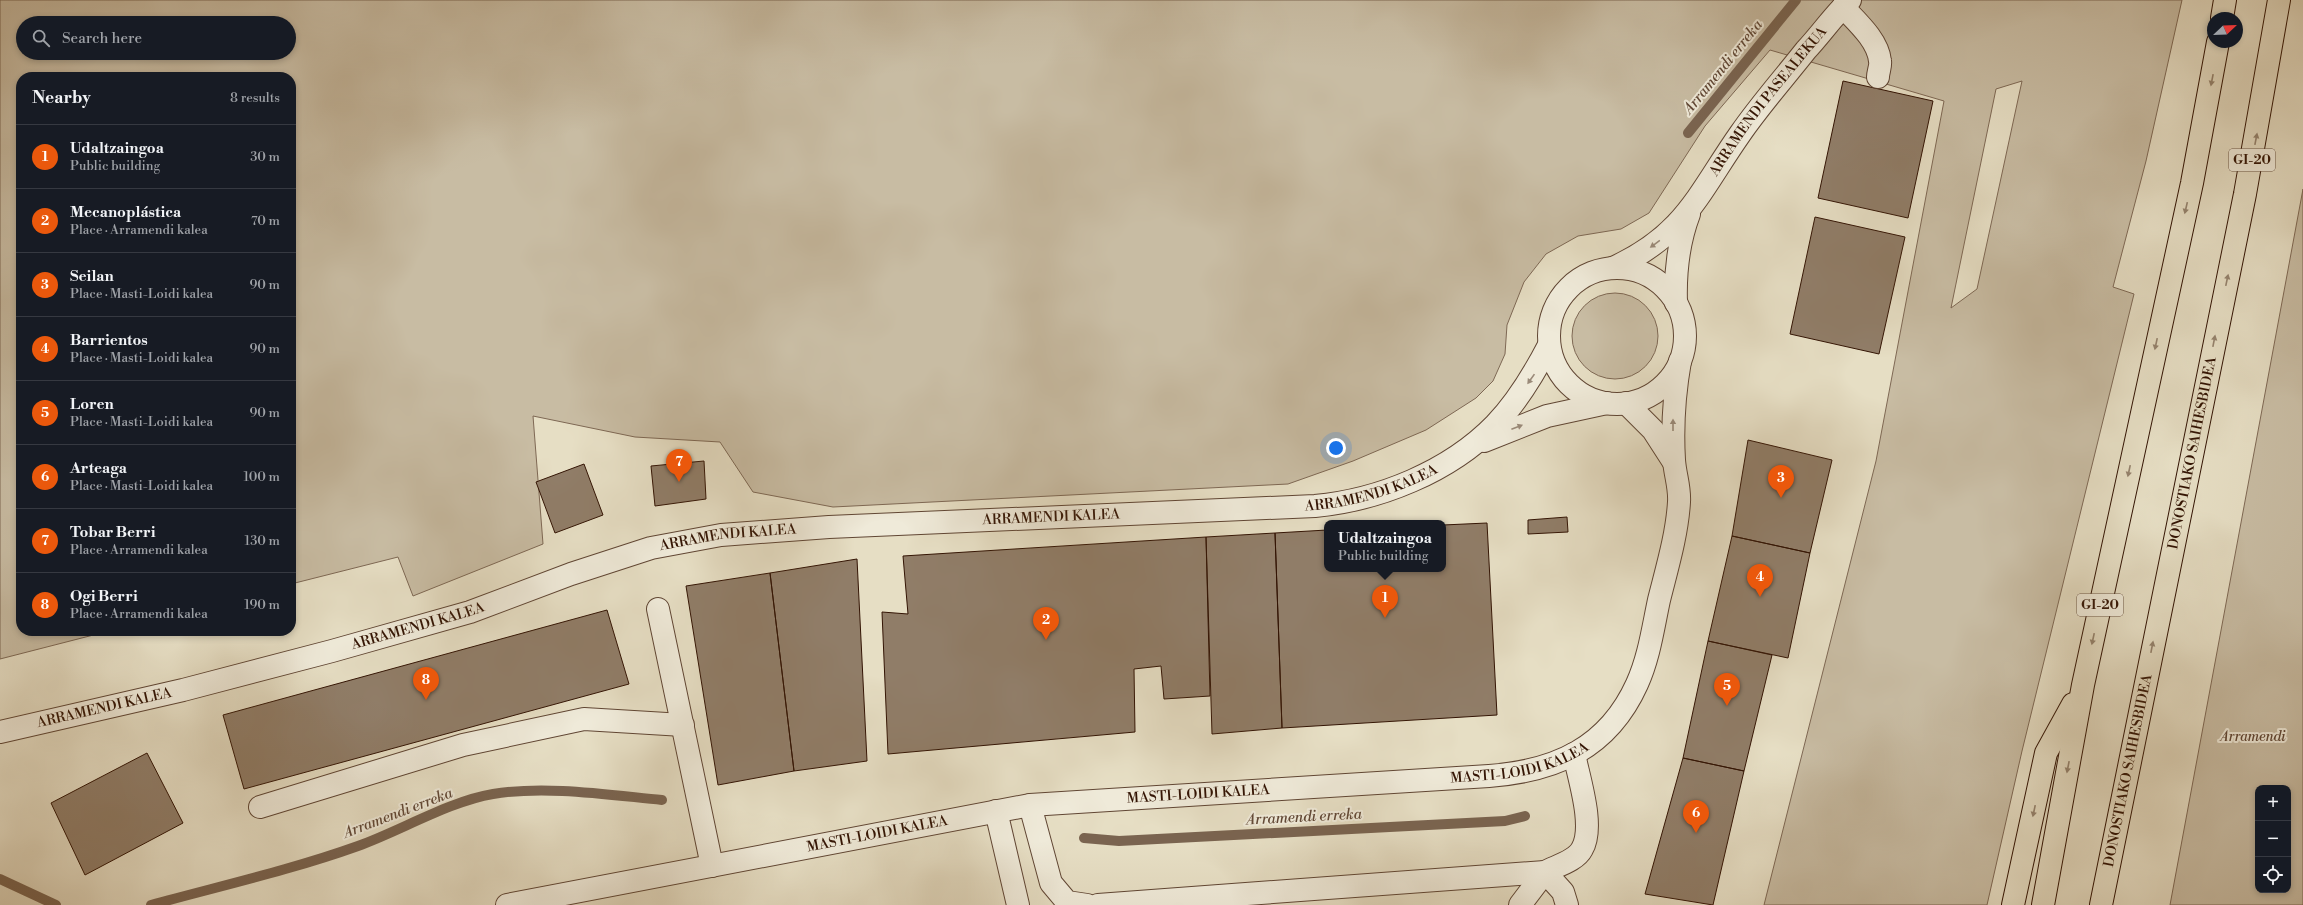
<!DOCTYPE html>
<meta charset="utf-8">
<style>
:root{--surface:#171b24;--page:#242831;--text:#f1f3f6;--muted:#9ea1a6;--line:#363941;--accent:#ea580c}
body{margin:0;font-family:"Libre Bodoni",serif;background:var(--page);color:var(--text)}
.controls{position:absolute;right:12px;bottom:12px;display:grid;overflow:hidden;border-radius:8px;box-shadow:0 2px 6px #0003}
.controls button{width:36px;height:36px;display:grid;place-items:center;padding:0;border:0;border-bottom:1px solid var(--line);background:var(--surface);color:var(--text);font:20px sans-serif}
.compass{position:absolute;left:2207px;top:12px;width:36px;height:36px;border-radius:50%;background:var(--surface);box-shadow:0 2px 6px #0003;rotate:67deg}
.you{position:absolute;left:1336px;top:448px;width:14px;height:14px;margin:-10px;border:3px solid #fff;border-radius:50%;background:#1a73e8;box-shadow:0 0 0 6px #1a73e833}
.badge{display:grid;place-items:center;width:26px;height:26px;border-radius:50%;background:var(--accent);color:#fff;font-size:13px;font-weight:700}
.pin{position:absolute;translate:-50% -33px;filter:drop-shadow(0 1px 2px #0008)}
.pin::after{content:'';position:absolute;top:21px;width:14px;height:12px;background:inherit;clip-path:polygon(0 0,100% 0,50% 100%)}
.popup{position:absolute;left:1324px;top:520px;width:122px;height:52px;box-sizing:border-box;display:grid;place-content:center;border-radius:8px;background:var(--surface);filter:drop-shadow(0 1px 3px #0005);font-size:13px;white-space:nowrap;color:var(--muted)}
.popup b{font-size:15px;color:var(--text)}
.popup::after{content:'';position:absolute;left:50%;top:100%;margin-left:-8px;border:8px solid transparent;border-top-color:var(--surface)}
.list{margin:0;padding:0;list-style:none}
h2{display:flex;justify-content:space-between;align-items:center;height:52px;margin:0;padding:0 16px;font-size:17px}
h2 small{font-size:13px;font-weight:400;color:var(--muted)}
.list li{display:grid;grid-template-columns:26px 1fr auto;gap:12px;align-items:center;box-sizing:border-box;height:64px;padding:0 16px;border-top:1px solid var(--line)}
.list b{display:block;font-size:15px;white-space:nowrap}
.list p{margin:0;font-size:13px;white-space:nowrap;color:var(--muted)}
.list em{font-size:13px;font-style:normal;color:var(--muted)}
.icon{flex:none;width:22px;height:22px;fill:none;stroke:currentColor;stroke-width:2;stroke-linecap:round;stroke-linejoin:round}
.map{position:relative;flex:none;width:2303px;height:905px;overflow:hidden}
.search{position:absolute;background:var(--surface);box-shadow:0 2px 6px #0003;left:16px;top:16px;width:280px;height:44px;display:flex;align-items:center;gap:10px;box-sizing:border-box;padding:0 14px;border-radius:22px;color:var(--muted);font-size:15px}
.panel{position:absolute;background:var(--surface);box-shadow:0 2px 6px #0003;left:16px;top:72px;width:280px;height:564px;border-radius:16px}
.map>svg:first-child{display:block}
.green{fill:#c8bca3;stroke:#7e6854;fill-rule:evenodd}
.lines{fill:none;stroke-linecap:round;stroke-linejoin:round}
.stream{stroke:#7a6450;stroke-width:10}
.building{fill:#907d68;stroke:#331404}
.minor-casing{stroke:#604634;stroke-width:24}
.highway-casing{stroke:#331404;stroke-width:24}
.minor{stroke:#efead9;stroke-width:22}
.highway{stroke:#e6dec4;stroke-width:22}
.oneway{fill:#95836e}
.oneway2{fill:#9a8a79}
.labels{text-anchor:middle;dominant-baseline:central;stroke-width:4;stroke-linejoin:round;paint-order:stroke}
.shield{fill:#efead9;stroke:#6b5444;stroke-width:1}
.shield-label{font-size:13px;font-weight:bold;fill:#331404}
.street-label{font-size:14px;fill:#331404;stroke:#efead9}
.park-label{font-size:14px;font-style:italic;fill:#604634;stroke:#efead9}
.water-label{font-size:15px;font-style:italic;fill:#624937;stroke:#efead9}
</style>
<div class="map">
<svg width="2303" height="905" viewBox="0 0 2303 905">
<rect width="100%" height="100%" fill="#e6dec4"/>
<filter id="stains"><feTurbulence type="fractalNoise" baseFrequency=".005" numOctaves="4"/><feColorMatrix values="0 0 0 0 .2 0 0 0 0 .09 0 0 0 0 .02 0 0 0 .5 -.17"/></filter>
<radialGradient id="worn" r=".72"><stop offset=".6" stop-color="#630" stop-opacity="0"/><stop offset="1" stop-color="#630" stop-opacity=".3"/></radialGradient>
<path class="green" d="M0 0H2182L2146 161 2113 287 2134 294 2022 751 1987 905H1764L1876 461 1944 101 1770 50 1705 126 1649 213 1621 229 1578 236 1546 254 1524 282 1507 325 1505 354 1493 381 1476 398 1426 430 1353 461 1288 484 833 507 753 492 720 442 635 437 533 416 543 544 413 596 398 557 291 584V77H21V631H109L0 659ZM23 23H289V53H23ZM2022 81 1977 289 1951 308 1996 89Z
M2303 189V905H2170ZM2258 788H2288V890H2258Z
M1572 336a43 43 0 1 1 86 0a43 43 0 1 1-86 0Z"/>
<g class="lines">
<path class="stream" d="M1688 133 1796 0
M1084 838 1119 841 1505 821 1525 816
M0 879 56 905
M151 905C220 886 291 870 358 846 400 831 450 801 493 794 545 785 610 795 662 800"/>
</g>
<path class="building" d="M1843 81 1933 101 1908 218 1818 198Z
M1815 217 1905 237 1879 354 1790 334Z
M1748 440 1832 460 1810 553 1732 536Z
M704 461 706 499 655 506 651 466Z
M584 464 603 515 555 533 536 482Z
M1567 517 1568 532 1528 534V520Z
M1487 523 1497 715 1282 728 1275 533 1327 530V569H1443V525Z
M1275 533 1282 728 1212 734 1206 537Z
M1732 536 1810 553 1788 658 1708 641Z
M1206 537 1210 696 1164 699 1161 666 1134 669 1135 732 888 754 882 612 908 614 903 556Z
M857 559 867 761 794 771 770 573Z
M770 573 794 771 718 785 686 586Z
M607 610 629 684 244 789 223 715Z
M1708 641 1772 655 1744 771 1683 758Z
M147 753 183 823 85 875 51 803Z
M1683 758 1744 771 1713 905 1645 894Z"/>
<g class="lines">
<defs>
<g id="minor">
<path d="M1843 7C1856 21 1878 40 1880 61 1881 66 1878 72 1878 77"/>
<path id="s1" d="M1613 268C1685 235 1698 194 1740 134 1760 105 1784 78 1806 50 1821 34 1834 15 1850 0"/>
<circle cx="1617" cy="336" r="68"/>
<path d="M1676 303C1675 272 1678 243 1689 214"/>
<path d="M1626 403 1653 430 1673 461"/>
<path d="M1484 441 1547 416 1607 403"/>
<path d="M658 609 712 866"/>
<path id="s2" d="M0 732 183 690 332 651 470 612 571 574 651 548 721 535 829 527 1315 506C1379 500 1449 472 1495 425 1518 401 1534 374 1549 345"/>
<path d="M1030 805 1051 883 1067 902 1087 905"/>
<path d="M260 807 463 745 584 719 683 725"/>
<path d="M996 811 1018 905"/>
<path id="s3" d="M507 905 1030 805 1489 776C1556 771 1608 748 1637 684 1649 658 1653 628 1659 600 1667 568 1677 535 1679 502 1680 487 1675 475 1674 460 1672 426 1674 395 1680 361"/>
<path d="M1098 905 1545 872C1556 866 1576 861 1582 849 1595 827 1579 779 1574 754"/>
<path d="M1520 905 1545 872 1563 892 1567 905"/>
</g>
<g id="highway">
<path d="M2222 18 2225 0"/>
<path d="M2013 905 2046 753 2073 704"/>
<path d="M2043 905 2083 685 2192 183 2218 42"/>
<path id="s4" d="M2101 905 2245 194 2279 0"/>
</g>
</defs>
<use href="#minor" class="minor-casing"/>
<use href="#highway" class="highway-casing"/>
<use href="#minor" class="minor"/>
<use href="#highway" class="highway"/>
</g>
<defs><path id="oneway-solid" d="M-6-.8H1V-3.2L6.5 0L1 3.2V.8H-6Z"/></defs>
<g class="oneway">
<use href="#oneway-solid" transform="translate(2212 80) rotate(101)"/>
<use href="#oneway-solid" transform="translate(2256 139) rotate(-79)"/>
<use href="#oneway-solid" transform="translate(2186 208) rotate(103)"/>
<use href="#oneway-solid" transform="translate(2227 280) rotate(-78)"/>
<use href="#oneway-solid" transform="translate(2214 341) rotate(-79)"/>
<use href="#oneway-solid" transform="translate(2156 344) rotate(102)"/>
<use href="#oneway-solid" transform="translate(2129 471) rotate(102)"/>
<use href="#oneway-solid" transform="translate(2093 639) rotate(102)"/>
<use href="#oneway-solid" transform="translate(2152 647) rotate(-79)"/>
<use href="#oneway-solid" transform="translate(2068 767) rotate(101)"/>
<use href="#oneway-solid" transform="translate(2034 811) rotate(102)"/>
</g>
<g class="oneway2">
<use href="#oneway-solid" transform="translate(1655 244) rotate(144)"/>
<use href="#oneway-solid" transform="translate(1531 379) rotate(125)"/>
<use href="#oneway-solid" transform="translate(1673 425) rotate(-90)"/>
<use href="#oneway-solid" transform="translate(1517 427) rotate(-21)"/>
</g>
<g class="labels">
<g class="shield">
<rect x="2229" y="149" width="46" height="22" rx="3"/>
<rect x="2077" y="594" width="46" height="22" rx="3"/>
</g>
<g class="shield-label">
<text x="2252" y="160">GI-20</text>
<text x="2100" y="605">GI-20</text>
</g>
<g class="street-label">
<text stroke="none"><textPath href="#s1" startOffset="231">ARRAMENDI PASEALEKUA</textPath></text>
<text stroke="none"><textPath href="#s4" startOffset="461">DONOSTIAKO SAIHESBIDEA</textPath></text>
<text stroke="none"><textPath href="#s2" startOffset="1402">ARRAMENDI KALEA</textPath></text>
<text stroke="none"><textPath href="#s2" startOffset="1079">ARRAMENDI KALEA</textPath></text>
<text stroke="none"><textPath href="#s2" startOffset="755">ARRAMENDI KALEA</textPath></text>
<text stroke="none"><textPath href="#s2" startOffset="431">ARRAMENDI KALEA</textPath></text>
<text stroke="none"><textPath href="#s2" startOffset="107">ARRAMENDI KALEA</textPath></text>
<text stroke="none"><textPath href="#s3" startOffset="1025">MASTI-LOIDI KALEA</textPath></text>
<text stroke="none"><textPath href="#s4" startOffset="137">DONOSTIAKO SAIHESBIDEA</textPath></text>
<text stroke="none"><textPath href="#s3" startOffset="701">MASTI-LOIDI KALEA</textPath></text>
<text stroke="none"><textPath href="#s3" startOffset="377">MASTI-LOIDI KALEA</textPath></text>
</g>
<g class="park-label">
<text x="2253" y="737">Arramendi</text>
</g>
<g class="water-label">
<text transform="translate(1723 67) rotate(-51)">Arramendi erreka</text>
<text transform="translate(398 813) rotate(-21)">Arramendi erreka</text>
<text transform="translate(1304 817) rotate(-3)">Arramendi erreka</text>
</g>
</g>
<rect width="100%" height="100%" filter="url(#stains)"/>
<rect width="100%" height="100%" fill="url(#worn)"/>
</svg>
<div class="controls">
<button>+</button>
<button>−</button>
<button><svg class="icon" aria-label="locate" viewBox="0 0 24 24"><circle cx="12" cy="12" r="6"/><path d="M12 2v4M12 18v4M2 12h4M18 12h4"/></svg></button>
</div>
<svg class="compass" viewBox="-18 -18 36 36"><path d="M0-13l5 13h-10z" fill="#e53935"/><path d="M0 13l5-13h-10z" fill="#9ea1a6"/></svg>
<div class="you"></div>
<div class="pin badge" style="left:1385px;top:618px">1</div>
<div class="popup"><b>Udaltzaingoa</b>Public building</div>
<div class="pin badge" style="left:1046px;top:640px">2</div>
<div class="pin badge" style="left:1781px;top:498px">3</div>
<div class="pin badge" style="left:1760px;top:597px">4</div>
<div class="pin badge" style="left:1727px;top:706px">5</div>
<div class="pin badge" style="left:1696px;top:833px">6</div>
<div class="pin badge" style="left:679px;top:482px">7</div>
<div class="pin badge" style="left:426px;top:700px">8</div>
<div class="search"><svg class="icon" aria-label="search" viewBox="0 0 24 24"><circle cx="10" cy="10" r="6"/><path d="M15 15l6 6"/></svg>Search here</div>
<section class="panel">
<h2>Nearby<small>8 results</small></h2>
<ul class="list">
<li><span class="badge">1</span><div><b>Udaltzaingoa</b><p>Public building</p></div><em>30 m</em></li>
<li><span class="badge">2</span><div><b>Mecanoplástica</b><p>Place · Arramendi kalea</p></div><em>70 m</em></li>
<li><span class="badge">3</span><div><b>Seilan</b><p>Place · Masti-Loidi kalea</p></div><em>90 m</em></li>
<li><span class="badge">4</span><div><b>Barrientos</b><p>Place · Masti-Loidi kalea</p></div><em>90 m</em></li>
<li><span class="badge">5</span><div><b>Loren</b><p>Place · Masti-Loidi kalea</p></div><em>90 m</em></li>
<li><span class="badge">6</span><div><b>Arteaga</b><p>Place · Masti-Loidi kalea</p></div><em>100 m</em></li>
<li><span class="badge">7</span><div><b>Tobar Berri</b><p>Place · Arramendi kalea</p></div><em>130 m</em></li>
<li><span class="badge">8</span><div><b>Ogi Berri</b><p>Place · Arramendi kalea</p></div><em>190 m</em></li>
</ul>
</section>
</div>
